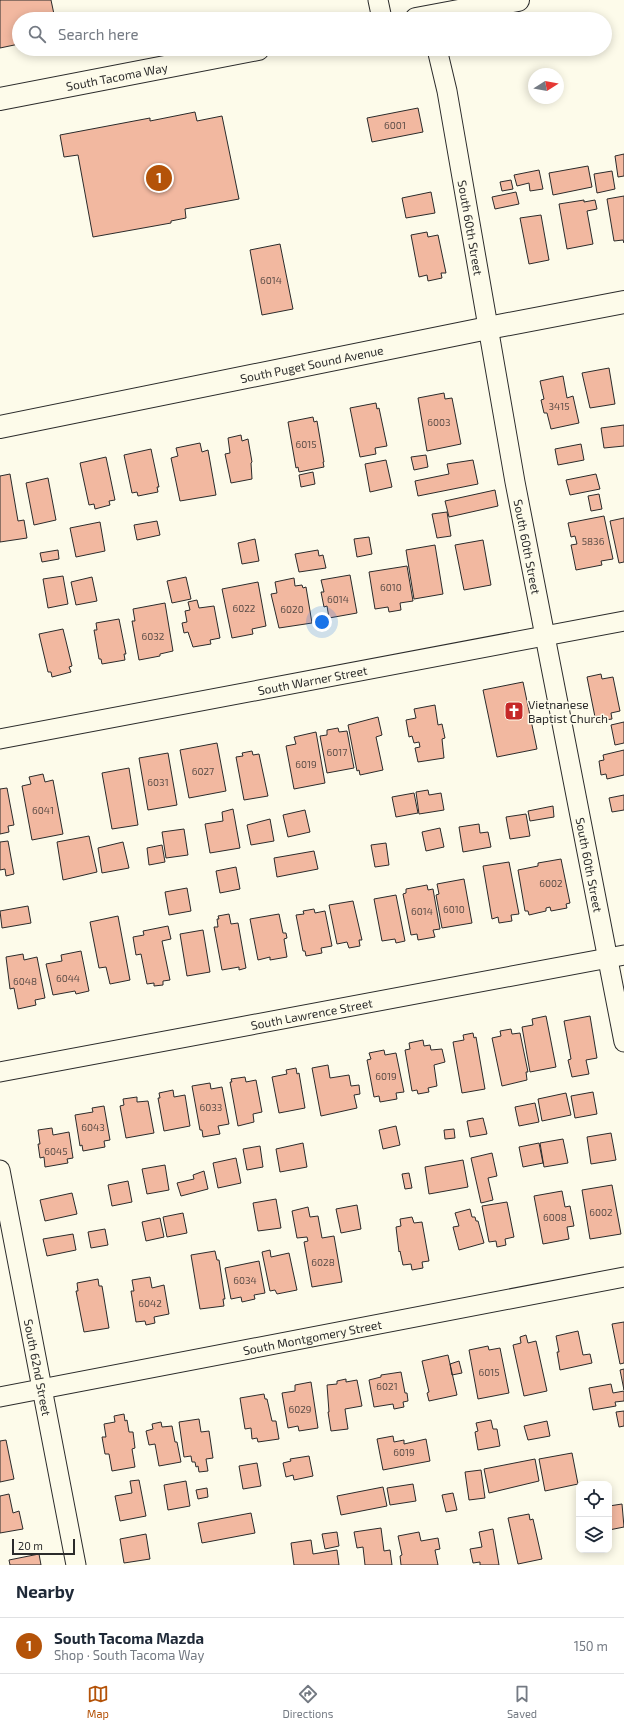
<!DOCTYPE html>
<meta charset="utf-8">
<style>
:root{--surface:#fff;--page:#f2f2f3;--text:#1f2937;--muted:#747a83;--line:#e0e1e3;--accent:#b45309}
body{margin:0;font-family:"Exo 2",sans-serif;background:var(--page);color:var(--text)}
.controls{position:absolute;right:12px;bottom:12px;display:grid;overflow:hidden;border-radius:8px;box-shadow:0 2px 10px #0003}
.controls button{width:36px;height:36px;display:grid;place-items:center;padding:0;border:0;border-bottom:1px solid var(--line);background:var(--surface);color:var(--text);font:20px sans-serif}
.compass{position:absolute;left:528px;top:68px;width:36px;height:36px;border-radius:50%;background:var(--surface);box-shadow:0 2px 10px #0003;rotate:79deg}
.scale{position:absolute;left:12px;bottom:10px;width:63px;box-sizing:border-box;padding-left:4px;border:2px solid #2b2b2b;border-top:0;font-size:11px;line-height:14px;white-space:nowrap;color:#2b2b2b;-webkit-text-stroke:3px #fdfbea;paint-order:stroke}
.you{position:absolute;left:322px;top:622px;width:14px;height:14px;margin:-10px;border:3px solid #fff;border-radius:50%;background:#1a73e8;box-shadow:0 0 0 6px #1a73e833}
.badge{display:grid;place-items:center;width:26px;height:26px;border-radius:50%;background:var(--accent);color:#fff;font-size:13px;font-weight:700}
.pin{position:absolute;translate:-50% -50%;border:2px solid #fff;box-shadow:0 1px 4px #0006}
.list{margin:0;padding:0;list-style:none}
h2{display:flex;justify-content:space-between;align-items:center;height:52px;margin:0;padding:0 16px;font-size:17px}
h2 small{font-size:13px;font-weight:400;color:var(--muted)}
.list li{display:grid;grid-template-columns:26px 1fr auto;gap:12px;align-items:center;box-sizing:border-box;height:56px;padding:0 16px;border-top:1px solid var(--line)}
.list b{display:block;font-size:15px;white-space:nowrap}
.list p{margin:0;font-size:13px;white-space:nowrap;color:var(--muted)}
.list em{font-size:13px;font-style:normal;color:var(--muted)}
.icon{flex:none;width:22px;height:22px;fill:none;stroke:currentColor;stroke-width:2;stroke-linecap:round;stroke-linejoin:round}
.map{position:relative;flex:none;width:624px;height:1565px;overflow:hidden}
.search{position:absolute;background:var(--surface);box-shadow:0 2px 10px #0003;left:12px;right:12px;top:12px;height:44px;display:flex;align-items:center;gap:10px;box-sizing:border-box;padding:0 14px;border-radius:22px;color:var(--muted);font-size:15px}
.sheet{height:108px;background:var(--surface)}
nav{display:flex;justify-content:space-around;align-items:center;box-sizing:border-box;height:56px;border-top:1px solid var(--line);background:var(--surface);font-size:11px;color:var(--muted)}
nav a{display:grid;justify-items:center;gap:2px}
nav .on{color:var(--accent)}
.map>svg:first-child{display:block}
.building{fill:#f2b8a0;stroke:#2b2b2b}
.lines{fill:none;stroke-linecap:round;stroke-linejoin:round}
.minor-casing{stroke:#2b2b2b;stroke-width:21}
.tertiary-casing{stroke:#2b2b2b;stroke-width:24}
.secondary-casing{stroke:#2b2b2b;stroke-width:24}
.minor{stroke:#fdfbea;stroke-width:19}
.tertiary{stroke:#fdfbea;stroke-width:22}
.secondary{stroke:#fdfbea;stroke-width:22}
.labels{text-anchor:middle;dominant-baseline:central;stroke-width:3;stroke-linejoin:round;paint-order:stroke}
.number-label{font-size:10px;fill:#5d4e48}
.street-label{font-size:12px;fill:#2b2b2b;stroke:#fdfbea}
.poi-label{font-size:12px;fill:#2b2b2b;stroke:#fdfbea;text-anchor:start}
</style>
<div class="map">
<svg width="624" height="1565" viewBox="0 0 624 1565">
<rect width="100%" height="100%" fill="#fdfbea"/>
<path class="building" d="M0 0H51L55 19H19V44L0 48Z
M418 108 423 132 372 142 367 118Z
M195 112 197 121 222 116 239 199 185 209 186 218 171 221V223L93 237 78 155 64 157 60 135 150 118V121Z
M624 154V176L618 177 615 156Z
M588 166 592 187 553 195 549 173Z
M539 170 543 189 530 191 529 183 517 186 514 175Z
M612 171 615 189 597 193 594 174Z
M511 180 513 189 502 191 500 182Z
M431 192 435 213 406 218 402 198Z
M516 192 519 204 495 209 492 197Z
M624 196V243L623 240 614 241 607 199Z
M584 200V202L595 200 597 209 587 211 593 244 567 249 559 204Z
M541 215 549 260 529 264 520 218Z
M427 232 428 237 438 235 446 273H441L442 278 428 281 427 275 419 277 411 235Z
M280 244 293 309 262 315 250 250Z
M609 368 615 404 590 408 582 373Z
M563 376 567 398 573 396 579 423 551 429 547 413H544L541 400 544 399 540 381Z
M444 393 445 399 452 398 461 444 427 451 418 398Z
M376 403 377 409 379 408 387 446 375 448 376 454 360 457 350 408Z
M313 417 314 422 317 421 324 462H323L324 467 299 472 298 467 296 468 288 422Z
M624 425V446L604 448 601 428Z
M241 435 242 441 248 439 252 462 251 463 252 479 231 483 225 454 230 453 228 438Z
M200 443 202 452 208 450 216 495 180 501 171 458 178 456 176 448Z
M581 444 584 460 558 465 555 449Z
M151 449 159 487H157L158 492 138 496 137 492 132 493 124 455Z
M426 455 428 467 414 470 411 457Z
M106 457 115 500 109 501 110 505 95 509 94 504 89 505 80 463Z
M386 460 392 487 370 492 365 464Z
M473 460 478 484 418 496 415 481 449 474 447 464Z
M313 472 315 484 301 487 299 475Z
M10 474 18 521 24 520 27 538 0 542V476Z
M596 474 600 489 570 495 566 480Z
M48 478 56 520 34 525 26 483Z
M495 490 498 506 449 517 445 501Z
M599 494 602 509 591 511 588 496Z
M447 512 451 536 437 538 432 514Z
M604 516 613 559 601 561 602 565 576 570 571 545 577 544 575 536 571 537 568 523Z
M624 518V562L619 563 610 521Z
M157 521 160 535 137 540 134 525Z
M100 522 105 551 76 557 70 528Z
M369 537 372 554 357 557 354 539Z
M255 539 259 561 242 564 238 543Z
M483 540 491 585 464 590 455 545Z
M435 545 443 594 414 599 406 550Z
M58 550 59 559 42 562 40 553Z
M318 550 319 556 323 555 326 568 299 572 295 554Z
M407 566 413 601 400 603 401 610 389 612 388 607 375 609 369 572Z
M350 575 357 613 329 618 327 606 324 607 321 592H324L321 580Z
M63 576 68 604 48 608 43 579Z
M92 577 97 601 76 605 71 582Z
M186 577 191 599 172 603 167 581Z
M294 578 295 586 302 585 303 588 306 587 312 623 279 628 271 594 277 593 275 582Z
M258 582 266 626 252 629 253 634 232 638 222 589Z
M197 600 199 608 214 606 220 638 210 640 211 644 193 647 188 632 184 633 182 623 187 622 185 611 190 610 188 602Z
M165 603 173 651 160 654V656L139 660 132 621H135L133 609Z
M119 619 126 654H124L125 660 102 664 101 659H99L94 630H97L96 623Z
M63 629 72 666 69 667 71 672 52 677 51 672H48L39 634Z
M601 674 602 679 613 677 620 711 611 713 612 719 597 721 596 716 595 717 587 677Z
M523 682 537 749 497 757 483 690Z
M435 705 438 725 442 724 445 738 442 739 444 758 418 762 415 748 420 747 419 742 414 743 412 736 409 737 406 720 416 718 414 709Z
M378 717 382 735 376 737 383 770 360 775 359 770 357 771 348 725Z
M624 722V743L615 745 611 725Z
M338 728 339 732 347 731 354 768 327 773 320 736 327 735V730Z
M316 732 325 783 294 789 286 746 296 744 294 737Z
M217 743 226 791 189 798 180 750Z
M624 750V775L607 779 606 774 601 775 599 761 604 760 603 755Z
M252 751 253 755 259 754 268 796 244 800 236 757 243 756 242 753Z
M168 753 177 805 148 810 139 758Z
M129 768 138 825 112 829 102 773Z
M43 774 45 782 53 780 63 834 32 840 22 786 31 784 29 777Z
M7 788 14 825 8 826 9 832 0 834V789Z
M428 790 429 795 441 793 444 810 419 814 416 792Z
M414 793 418 813 396 817 392 797Z
M624 795V810L612 812 609 798Z
M553 806 554 817 530 821 528 811Z
M233 809 240 848 210 853 205 824 223 821 222 812Z
M305 810 310 832 288 837 283 815Z
M526 814 530 836 510 839 506 817Z
M270 819 274 841 251 845 247 825Z
M479 824 480 833 488 832 491 847 463 852 459 827Z
M440 828 444 847 426 851 422 832Z
M184 829 188 855 166 858 162 832Z
M89 836 97 872 63 880 57 842Z
M8 841 14 874 6 876 5 869 0 870V842Z
M123 842 129 868 102 873 98 848Z
M386 843 389 865 375 867 371 845Z
M162 845 165 862 149 865 147 848Z
M314 851 318 869 277 877 274 858Z
M561 859 570 903 566 904 567 908 551 911 550 907 546 908V911L529 915 528 911H525L518 870 538 866V863Z
M509 862 519 914 511 915 512 921 499 923 498 917 492 919 483 866Z
M236 867 240 889 220 893 216 871Z
M464 879 472 923 442 928 436 895 439 894 437 884Z
M427 885 428 890 433 889 440 929 433 930 435 937 418 940 417 934 411 935 403 894 406 893V889Z
M187 888 191 911 169 915 165 892Z
M396 895 405 941 396 943 395 939 382 941 374 899Z
M353 901 362 940H359L360 946 349 948 347 942 337 944 329 905Z
M28 906 31 923 2 928 0 911Z
M314 909 315 913 325 911 332 946 321 948 322 953 306 956 305 951H303L296 915 304 914 303 911Z
M229 914 231 924 238 923 246 968 239 970V967L222 970 214 927H218L217 919H219L218 916Z
M279 914 283 933H286L287 938 284 939 287 957 270 960V957L258 960 250 919Z
M118 916 130 980 110 984 106 967 99 968 90 922Z
M168 926 171 939 162 941 170 980 163 981V985L154 986V983L147 984 141 954 136 955 133 937 144 935 143 931Z
M203 930 210 972 187 976 180 934Z
M81 951 89 991 76 994 75 991 53 995 46 964 62 961 61 955Z
M23 954 24 960 37 957 45 998 35 1000 36 1005 18 1009 14 988 10 989 6 957Z
M546 1016 556 1067 530 1072 522 1027 533 1025 532 1019Z
M590 1016 597 1058 586 1060 589 1074 572 1077 568 1060 571 1059 564 1021Z
M511 1029 512 1034 520 1033 528 1072H526L527 1080 502 1086 492 1038 501 1036 500 1031Z
M473 1033 474 1038 476 1037 485 1089 462 1093 453 1042 464 1040 463 1035Z
M423 1040 424 1046 430 1045 431 1050 442 1049 445 1062 434 1065 437 1086 428 1088 429 1092 418 1094 417 1090 412 1091 405 1050 410 1049 409 1043Z
M384 1050 385 1055 396 1053 404 1092 396 1093 397 1099 380 1102 379 1096 374 1097 367 1060 371 1059 369 1053Z
M328 1065 330 1078 349 1075 351 1086 359 1085 360 1094 354 1095 357 1108 321 1116 312 1068Z
M296 1068 297 1074 299 1073 305 1108 279 1113 272 1077 287 1074 286 1070Z
M245 1077 246 1082 256 1080 262 1112 253 1114 254 1122 238 1126 230 1082H232L231 1079Z
M210 1083 211 1089 222 1087 229 1124 218 1126 220 1134 203 1137 202 1130H200L192 1086Z
M173 1090 174 1097 185 1095 190 1126 164 1131 158 1098H160L159 1093Z
M593 1092 597 1114 575 1118 571 1096Z
M566 1093 571 1115 542 1121 538 1099Z
M137 1097V1102L148 1101 154 1133 126 1138 120 1106 124 1105 123 1099Z
M535 1103 539 1122 519 1126 515 1107Z
M104 1106 110 1140 104 1141 105 1147 83 1151 82 1145 80 1146 75 1115 93 1112 92 1108Z
M483 1118 487 1134 470 1137 467 1121Z
M396 1126 400 1145 383 1149 379 1130Z
M52 1128 53 1135 69 1132 73 1158 67 1159 68 1163 45 1167 44 1157 40 1158 38 1144H40L38 1130Z
M454 1129 455 1138 445 1139 444 1130Z
M611 1133 616 1160 591 1164 587 1137Z
M563 1139 568 1163 544 1167 540 1143Z
M303 1143 307 1167 280 1172 276 1149Z
M539 1143 543 1163 523 1167 519 1147Z
M260 1146 263 1167 247 1170 243 1149Z
M492 1153 497 1176 488 1178 493 1200 481 1203 471 1158Z
M236 1158 241 1183 218 1188 213 1163Z
M463 1160 468 1187 429 1194 425 1167Z
M165 1165 169 1190 147 1194 142 1169Z
M204 1171 208 1189 181 1196 177 1183 194 1179 193 1175Z
M409 1173 412 1188 405 1189 402 1174Z
M128 1181 132 1202 112 1206 108 1185Z
M612 1185 621 1234 590 1239 582 1190Z
M562 1191 565 1207 570 1206 574 1226 567 1227 569 1239 543 1244 534 1196Z
M72 1193 77 1214 45 1221 40 1200Z
M276 1199 281 1228 258 1231 253 1203Z
M507 1202 514 1237 505 1239 506 1245 497 1247 496 1241 489 1242 482 1206Z
M357 1205 361 1229 341 1233 336 1209Z
M308 1207 310 1217 318 1216 322 1238 334 1236 342 1282 312 1287 304 1242 308 1241 307 1237 297 1238 292 1211Z
M470 1209 472 1217H475L476 1221H478L484 1243 459 1250 453 1227 459 1226 455 1213Z
M183 1213 187 1233 167 1237 163 1217Z
M412 1217 414 1223 422 1222 429 1261 422 1262 423 1268 412 1270 411 1264 403 1265 400 1251 399 1252 396 1227 401 1226 400 1219Z
M160 1218 164 1237 146 1241 142 1222Z
M105 1229 108 1245 91 1248 88 1232Z
M73 1234 76 1250 47 1256 43 1239Z
M270 1250 271 1257 289 1253 297 1290 277 1294 275 1290 270 1291 262 1252Z
M215 1251 217 1260H219L225 1299H223L224 1306 200 1309 191 1255Z
M259 1261 265 1293 254 1295 255 1299 242 1302 241 1297 231 1299 225 1268Z
M150 1277 152 1288 164 1285 169 1314 154 1317 155 1323 146 1325 145 1321 136 1322 131 1291H134L132 1280Z
M98 1279 99 1286H102L109 1328 84 1332 76 1291H78L77 1283Z
M624 1322V1363L620 1364 612 1324Z
M578 1331 583 1355 590 1354 592 1363 560 1370 557 1352H559L556 1336Z
M526 1335 528 1343 536 1341 547 1391 524 1396 513 1345 521 1343 520 1337Z
M488 1346 489 1350 500 1348 509 1393 478 1399 469 1350Z
M448 1355 457 1395 429 1401 427 1393 429 1392 422 1361Z
M459 1361 462 1373 452 1375 450 1364Z
M624 1369V1390L620 1370Z
M401 1372 405 1393H407L408 1401 403 1402 404 1407 394 1409 393 1404 374 1407 369 1380 381 1377V1375Z
M346 1379V1382L357 1380 362 1406 345 1409 348 1429 331 1431 328 1412H329L327 1385 337 1384V1381Z
M311 1382 318 1428 299 1431 298 1426 288 1428 282 1393 295 1391V1385Z
M611 1384 613 1393 624 1391V1401L615 1402 616 1406 593 1410 589 1388Z
M264 1394 265 1399H267L272 1421H276L279 1439 258 1442 257 1438 252 1439 251 1428 245 1429 240 1398Z
M624 1411V1426L619 1427 616 1412Z
M124 1414 125 1421 127 1420 129 1432H133L135 1448 132 1449 135 1467 112 1471 109 1454H105L102 1437H106L104 1424 115 1422 114 1416Z
M199 1419 201 1432 209 1431 213 1458 206 1459 208 1471 199 1472 198 1466 196 1467 195 1462H192L191 1456 184 1457 179 1422Z
M491 1420 493 1429H497L500 1446 478 1450 475 1432 478 1431 476 1423Z
M547 1421 550 1436 528 1440 524 1426Z
M161 1422 162 1427 172 1426 175 1442H177L181 1462 159 1466 155 1444 149 1445 146 1431 153 1429 152 1424Z
M393 1436 394 1442 404 1440V1444L426 1439 430 1461 383 1470 377 1439Z
M6 1440 14 1479 0 1482V1441Z
M572 1453 578 1484 545 1491 539 1459Z
M309 1456 313 1476 294 1480 293 1475 286 1477 283 1463 291 1461 290 1459Z
M535 1459 539 1481 489 1493 484 1469Z
M257 1463 261 1486 243 1489 239 1466Z
M481 1470 485 1498 469 1500 465 1472Z
M139 1480 146 1516 120 1521 115 1496 132 1493 130 1481Z
M186 1481 190 1506 168 1510 164 1485Z
M413 1484 416 1501 390 1505 387 1488Z
M383 1487 387 1506 341 1515 337 1496Z
M207 1488 208 1497 198 1499 196 1490Z
M453 1493 457 1510 446 1512 442 1495Z
M9 1494 13 1513 19 1511 23 1529 0 1533V1496Z
M622 1504 624 1527 609 1530V1506Z
M251 1513 255 1533 202 1543 198 1523Z
M529 1514 530 1520 533 1519 542 1559 518 1564 508 1518Z
M381 1528 384 1551 390 1550 392 1565H365L363 1547 357 1548 354 1532Z
M493 1529 499 1565H480V1562L473 1563 470 1549 482 1547 479 1532Z
M337 1532 339 1546 325 1549 322 1534Z
M419 1532 421 1541 438 1538 440 1549 435 1550 438 1565H401L400 1556 402 1555 398 1536Z
M146 1534 150 1559 124 1563 120 1539Z
M311 1540 313 1554 337 1550 339 1565H294L291 1543Z
M39 1554 41 1565H10L9 1560Z"/>
<g class="lines">
<defs>
<g id="minor">
<path d="M378 0 382 19"/>
<path id="s1" d="M437 49 447 91 515 482 624 1042"/>
<path id="s2" d="M0 739 624 621"/>
<path id="s3" d="M0 1072 624 955"/>
<path id="s4" d="M0 1170 76 1565"/>
<path id="s5" d="M0 1397 624 1277"/>
</g>
<g id="tertiary">
<path id="s6" d="M0 427 488 328 624 302"/>
</g>
<g id="secondary">
<path d="M416 19 518 0"/>
<path id="s7" d="M0 99 258 49"/>
</g>
</defs>
<use href="#minor" class="minor-casing"/>
<use href="#tertiary" class="tertiary-casing"/>
<use href="#secondary" class="secondary-casing"/>
<use href="#minor" class="minor"/>
<use href="#tertiary" class="tertiary"/>
<use href="#secondary" class="secondary"/>
</g>
<defs>
<symbol id="church-square" viewBox="-11 -11 22 22"><rect x="-9" y="-9" width="18" height="18" rx="4" fill="#c62828" stroke="#fdfbea"/><path d="M-1.2-6h2.4v3.5h3.3v2.4h-3.3V6h-2.4V-.1h-3.3v-2.4h3.3Z" fill="#fff"/></symbol>
</defs>
<g fill-rule="evenodd">
<use href="#church-square" x="503" y="700" width="22" height="22"/>
</g>
<g class="labels">
<g class="number-label">
<text x="395" y="125">6001</text>
<text x="271" y="280">6014</text>
<text x="559" y="406">3415</text>
<text x="439" y="422">6003</text>
<text x="306" y="444">6015</text>
<text x="593" y="541">5836</text>
<text x="391" y="587">6010</text>
<text x="338" y="599">6014</text>
<text x="244" y="608">6022</text>
<text x="292" y="609">6020</text>
<text x="153" y="636">6032</text>
<text x="337" y="752">6017</text>
<text x="306" y="764">6019</text>
<text x="203" y="771">6027</text>
<text x="158" y="782">6031</text>
<text x="43" y="810">6041</text>
<text x="551" y="883">6002</text>
<text x="454" y="909">6010</text>
<text x="422" y="911">6014</text>
<text x="68" y="978">6044</text>
<text x="25" y="981">6048</text>
<text x="386" y="1076">6019</text>
<text x="211" y="1107">6033</text>
<text x="93" y="1127">6043</text>
<text x="56" y="1151">6045</text>
<text x="601" y="1212">6002</text>
<text x="555" y="1217">6008</text>
<text x="323" y="1262">6028</text>
<text x="245" y="1280">6034</text>
<text x="150" y="1303">6042</text>
<text x="489" y="1372">6015</text>
<text x="387" y="1386">6021</text>
<text x="300" y="1409">6029</text>
<text x="404" y="1452">6019</text>
</g>
<g class="street-label">
<text stroke="none"><textPath href="#s7" startOffset="119">South Tacoma Way</textPath></text>
<text stroke="none"><textPath href="#s1" startOffset="182">South 60th Street</textPath></text>
<text stroke="none"><textPath href="#s6" startOffset="318">South Puget Sound Avenue</textPath></text>
<text stroke="none"><textPath href="#s1" startOffset="506">South 60th Street</textPath></text>
<text stroke="none"><textPath href="#s2" startOffset="318">South Warner Street</textPath></text>
<text stroke="none"><textPath href="#s1" startOffset="830">South 60th Street</textPath></text>
<text stroke="none"><textPath href="#s3" startOffset="317">South Lawrence Street</textPath></text>
<text stroke="none"><textPath href="#s5" startOffset="318">South Montgomery Street</textPath></text>
<text stroke="none"><textPath href="#s4" startOffset="201">South 62nd Street</textPath></text>
</g>
<g class="poi-label">
<text x="528" y="704">Vietnanese<tspan x="528" dy="14">Baptist Church</tspan></text>
</g>
</g>
</svg>
<div class="controls">
<button><svg class="icon" aria-label="locate" viewBox="0 0 24 24"><circle cx="12" cy="12" r="6"/><path d="M12 2v4M12 18v4M2 12h4M18 12h4"/></svg></button>
<button><svg class="icon" aria-label="layers" viewBox="0 0 24 24"><path d="M12 4l9 5-9 5-9-5zM3 14l9 5 9-5"/></svg></button>
</div>
<svg class="compass" viewBox="-18 -18 36 36"><path d="M0-13l5 13h-10z" fill="#e53935"/><path d="M0 13l5-13h-10z" fill="#747a83"/></svg>
<div class="scale">20 m</div>
<div class="you"></div>
<div class="pin badge" style="left:159px;top:178px">1</div>
<div class="search"><svg class="icon" aria-label="search" viewBox="0 0 24 24"><circle cx="10" cy="10" r="6"/><path d="M15 15l6 6"/></svg>Search here</div>
</div>
<section class="sheet">
<h2>Nearby<small></small></h2>
<ul class="list">
<li><span class="badge">1</span><div><b>South Tacoma Mazda</b><p>Shop · South Tacoma Way</p></div><em>150 m</em></li>
</ul>
</section>
<nav>
<a class="on"><svg class="icon" aria-label="map" viewBox="0 0 24 24"><path d="M3 6l6-2 6 2 6-2v14l-6 2-6-2-6 2zM9 4v14M15 6v14"/></svg>Map</a>
<a><svg class="icon" aria-label="directions" viewBox="0 0 24 24"><path d="M12 3l9 9-9 9-9-9zM9 14v-3h6M13 9l2 2-2 2"/></svg>Directions</a>
<a><svg class="icon" aria-label="saved" viewBox="0 0 24 24"><path d="M7 4h10v16l-5-4-5 4z"/></svg>Saved</a>
</nav>
